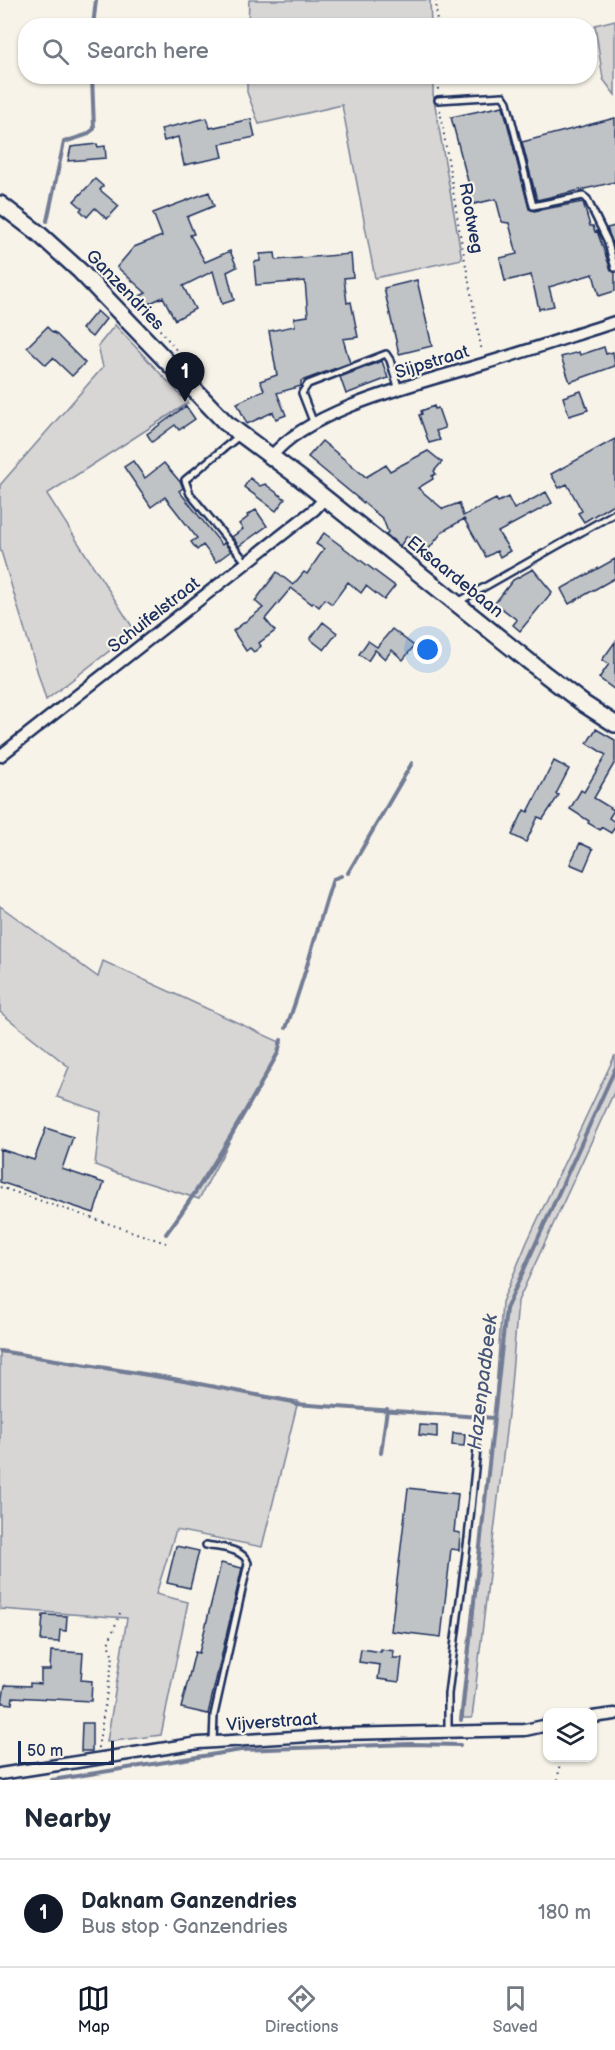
<!DOCTYPE html>
<meta charset="utf-8">
<style>
:root{--surface:#fff;--page:#f2f2f3;--text:#1f2937;--muted:#747a83;--line:#e0e1e3;--accent:#111827}
body{margin:0;font-family:"Balsamiq Sans",sans-serif;background:var(--page);color:var(--text)}
.controls{position:absolute;right:18px;bottom:18px;display:grid;overflow:hidden;border-radius:12px;box-shadow:0 2px 4px #0004}
.controls button{width:54px;height:54px;display:grid;place-items:center;padding:0;border:0;border-bottom:2px solid var(--line);background:var(--surface);color:var(--text);font:30px sans-serif}
.scale{position:absolute;left:18px;bottom:15px;width:96px;box-sizing:border-box;padding-left:6px;border:3px solid #1b2f5e;border-top:0;font-size:16px;line-height:21px;white-space:nowrap;color:#1b2f5e;-webkit-text-stroke:4px #f7f3e8;paint-order:stroke}
.you{position:absolute;left:428px;top:650px;width:21px;height:21px;margin:-15px;border:4px solid #fff;border-radius:50%;background:#1a73e8;box-shadow:0 0 0 9px #1a73e833}
.badge{display:grid;place-items:center;width:39px;height:39px;border-radius:50%;background:var(--accent);color:#fff;font-size:20px;font-weight:700}
.pin{position:absolute;translate:-50% -50px;filter:drop-shadow(0 2px 3px #0008)}
.pin::after{content:'';position:absolute;top:32px;width:21px;height:18px;background:inherit;clip-path:polygon(0 0,100% 0,50% 100%)}
.list{margin:0;padding:0;list-style:none}
h2{display:flex;justify-content:space-between;align-items:center;height:78px;margin:0;padding:0 24px;font-size:26px}
h2 small{font-size:20px;font-weight:400;color:var(--muted)}
.list li{display:grid;grid-template-columns:39px 1fr auto;gap:18px;align-items:center;box-sizing:border-box;height:108px;padding:0 24px;border-top:2px solid var(--line)}
.list b{display:block;font-size:22px;white-space:nowrap}
.list p{margin:0;font-size:20px;white-space:nowrap;color:var(--muted)}
.list em{font-size:20px;font-style:normal;color:var(--muted)}
.icon{flex:none;width:33px;height:33px;fill:none;stroke:currentColor;stroke-width:2;stroke-linecap:round;stroke-linejoin:round}
.map{position:relative;flex:none;width:615px;height:1780px;overflow:hidden}
.search{position:absolute;background:var(--surface);box-shadow:0 2px 4px #0004;left:18px;right:18px;top:18px;height:66px;display:flex;align-items:center;gap:15px;box-sizing:border-box;padding:0 21px;border-radius:24px;color:var(--muted);font-size:22px}
.sheet{height:186px;background:var(--surface)}
nav{display:flex;justify-content:space-around;align-items:center;box-sizing:border-box;height:84px;border-top:2px solid var(--line);background:var(--surface);font-size:16px;color:var(--muted)}
nav a{display:grid;justify-items:center;gap:3px}
nav .on{color:var(--accent)}
.map>svg:first-child{display:block}
.green{fill:#d7d6d4;stroke:#798299;stroke-width:1.5}
.lines{fill:none;stroke-linecap:round;stroke-linejoin:round}
.stream{stroke:#727c95;stroke-width:4}
.building{fill:#c0c3c5;stroke:#1b2f5e;stroke-width:1.5}
.lane-casing{stroke:#1b2f5e;stroke-width:10}
.street-casing{stroke:#1b2f5e;stroke-width:15}
.secondary-casing{stroke:#1b2f5e;stroke-width:20}
.path{stroke:#1b2f5e;stroke-width:2;stroke-dasharray:1.5 4.5;stroke-linecap:butt}
.lane{stroke:#f7f3e8;stroke-width:5}
.street{stroke:#f7f3e8;stroke-width:10}
.secondary{stroke:#f7f3e8;stroke-width:15}
.labels{text-anchor:middle;dominant-baseline:central;stroke-width:4.5;stroke-linejoin:round;paint-order:stroke}
.street-label{font-size:18px;fill:#1b2f5e;stroke:#f7f3e8}
.water-label{font-size:20px;font-style:italic;fill:#465679;stroke:#f7f3e8}
</style>
<div class="map">
<svg width="615" height="1780" viewBox="0 0 615 1780">
<rect width="100%" height="100%" fill="#f7f3e8"/>
<filter id="ink" filterUnits="userSpaceOnUse"><feTurbulence type="fractalNoise" baseFrequency=".0167" numOctaves="2"/><feDisplacementMap in="SourceGraphic" scale="12" xChannelSelector="R" yChannelSelector="G"/><feConvolveMatrix kernelMatrix="1 2 1 2 8 2 1 2 1" color-interpolation-filters="sRGB"/></filter>
<g filter="url(#ink)">
<path class="green" d="M249 0H430L431 25H248Z
M615 20V95L603 79 595 25Z
M247 77H433V94L462 259 375 278 342 105 259 124 247 92Z
M115 325 188 403 47 494 135 631 46 700 0 548V485L103 367 98 346Z
M0 906 98 977 103 961 282 1043 199 1199 116 1173 95 1165 101 1112 57 1097 69 1067 0 1012Z
M615 1055V1090L518 1301 510 1397 472 1718H463L494 1419 502 1302 527 1242Z
M0 1352 298 1401 262 1547 176 1530 156 1594 188 1602 161 1735 107 1742 127 1618 0 1609Z"/>
<g class="lines">
<path class="stream" d="M93 26 96 0
M47 221 64 142 86 135 94 129 92 76
M348 873 412 763
M286 1028C305 979 317 928 333 879L341 876
M166 1234C209 1176 243 1116 278 1053L281 1040
M0 1351 169 1378 293 1402 295 1404 494 1418
M381 1453 387 1409
M461 1720 506 1309 615 1069
M52 1780 241 1750 410 1744 460 1745"/>
</g>
<path class="building" d="M503 106 529 209 534 211 583 202 590 226H593L595 232 597 231 611 270 615 273V291L599 296 593 274 549 287 554 306 539 309 531 275 505 281 500 258 517 254 509 223 502 222 496 199 474 204 451 117Z
M207 118 210 128 251 119 255 137 220 144 223 157 184 165 178 137 164 141 161 129Z
M615 118V182L537 200 522 142Z
M97 144 98 147 105 146 106 158 68 161 71 147Z
M95 179 103 186 100 190 119 206 107 219 95 208 87 217 80 210 82 208 74 201Z
M209 192 214 206 187 217 194 234 190 235 205 262 230 251 237 267 227 272 234 300 222 304 213 271 183 286 195 309 175 320 163 297 146 305 138 297 146 293 117 267 134 247 162 236 153 213Z
M615 226V250L607 228Z
M275 253 276 260 351 254 353 277 344 278 347 303 351 302 358 337 343 339 350 363 301 381V386L277 393 286 415 276 419 273 412 247 424 237 403 264 390 260 381 277 375 269 331 295 326 294 318 308 316 305 281 256 285 254 262 260 261V254Z
M417 280 432 346 399 354 384 288Z
M97 311 106 319 92 337 82 329Z
M47 327 53 333 54 332 85 363 72 376 53 358 46 365 27 347Z
M604 347 606 354 613 352 615 366 570 382 561 357 579 352 580 355Z
M382 361 388 378 346 394 340 377Z
M581 391 588 410 569 416 563 397Z
M186 406 195 419 179 430 175 425 152 442 147 434Z
M434 406 435 409 438 408 445 428 436 431 440 440 429 443 419 415 422 414 421 411Z
M615 439V503L584 522 578 513 582 511 567 484 559 488 551 474Z
M322 441 366 477 386 465 390 471 428 451 442 462 434 471 436 474 432 476 433 479 418 488 443 509 459 503 463 516 496 499 498 502 508 497 514 509 546 492 552 503 498 532 510 551 500 557 497 551 486 557 464 519 443 531 428 550 411 537 410 538 407 536 400 546 386 534 388 532 383 519 308 457Z
M133 461 145 478 164 463 181 483 183 488 179 491 222 545 224 543 231 551 216 562 203 545 197 550 191 542 197 538 165 497 151 507 124 467Z
M250 478 260 486 265 484 285 499 276 511 244 487Z
M256 510 267 526 239 546 232 537 243 529 239 524 248 517 247 515Z
M324 533 395 586 384 600 366 586 361 593 348 582 332 604 325 599 319 607 313 602 312 604 291 588 265 619 275 631 259 643 261 646 254 652 250 648 246 651 233 631 263 608 255 601 277 572 293 585 304 572 307 574 324 549 316 544Z
M615 559V578L569 604 561 589Z
M533 569 552 592 520 631 513 625 517 620 495 603 513 580Z
M323 622 337 633 324 650 310 639Z
M392 629 414 646 403 660 392 650 385 659 375 650 368 661 359 654 368 641 377 647Z
M615 642V690L599 678 609 664 602 660Z
M596 729 615 740V762L594 798 614 810 609 818 615 822V827L611 833 601 827 600 830 588 823 589 821 570 809 581 790 584 792 606 755 587 743Z
M554 761 569 769 556 794 559 795 543 819 538 817 526 842 512 835 524 810 528 812Z
M580 843 593 849 584 870 570 864Z
M46 1128 73 1137 62 1169 104 1183 94 1213 0 1182V1149L34 1160Z
M420 1425 437 1426V1437L419 1435Z
M453 1433 465 1434 464 1446 452 1445Z
M408 1488 458 1494 454 1532 460 1533 459 1550 451 1549 441 1637 391 1631Z
M176 1546 199 1551 190 1588 167 1583Z
M221 1563 242 1568 208 1714 181 1708 195 1652 199 1653Z
M43 1615 67 1616 66 1631 60 1630 59 1642 41 1641Z
M361 1649 381 1652V1649L394 1651 393 1658H402L399 1682 378 1679 380 1665 359 1662Z
M51 1651 83 1653 81 1680 92 1681 91 1701 13 1697 12 1704 2 1703 5 1685 30 1686V1683L41 1684V1670H50Z
M82 1723H92V1751H81Z"/>
<g class="lines">
<defs>
<path id="lane" d="M438 100 503 96 507 102 533 206 583 196 587 199 607 240 615 268
M314 424 302 393 308 384 386 354 390 360 399 390
M239 436 185 480 190 494 246 562
M458 602 615 513
M206 1545C220 1548 243 1548 248 1563L214 1715 213 1742
M448 1731V1694L468 1538 477 1449"/>
<path id="street" d="M271 457C309 408 424 382 483 364 528 351 571 336 615 322
M0 756 315 509 325 498
M592 1717 615 1714
M0 1774 199 1743 340 1734 525 1730 548 1725"/>
<path id="secondary" d="M0 204 38 233 80 271 226 423 300 478 546 675 584 704 615 724"/>
</defs>
<use href="#lane" class="lane-casing"/>
<use href="#street" class="street-casing"/>
<use href="#secondary" class="secondary-casing"/>
<path class="path" d="M436 0 437 26
M438 76V92
M440 110 460 234 482 352
M113 283 162 332 177 351
M0 1187 166 1243
M98 1748 113 1656 108 1644 120 1613
M558 1780 560 1758"/>
<use href="#lane" class="lane"/>
<use href="#street" class="street"/>
<use href="#secondary" class="secondary"/>
</g>
</g>
<g class="labels">
<g class="street-label">
<text transform="translate(471 218) rotate(80)">Rootweg</text>
<text transform="translate(125 290) rotate(46)">Ganzendries</text>
<text transform="translate(432 362) rotate(-17)">Sijpstraat</text>
<text transform="translate(455 577) rotate(39)">Eksaardebaan</text>
<text transform="translate(154 615) rotate(-38)">Schuifelstraat</text>
<text transform="translate(272 1722) rotate(-4)">Vijverstraat</text>
</g>
<g class="water-label">
<text transform="translate(483 1382) rotate(-83)">Hazenpadbeek</text>
</g>
</g>
</svg>
<div class="controls">
<button><svg class="icon" aria-label="layers" viewBox="0 0 24 24"><path d="M12 4l9 5-9 5-9-5zM3 14l9 5 9-5"/></svg></button>
</div>
<div class="scale">50 m</div>
<div class="you"></div>
<div class="pin badge" style="left:185px;top:402px">1</div>
<div class="search"><svg class="icon" aria-label="search" viewBox="0 0 24 24"><circle cx="10" cy="10" r="6"/><path d="M15 15l6 6"/></svg>Search here</div>
</div>
<section class="sheet">
<h2>Nearby<small></small></h2>
<ul class="list">
<li><span class="badge">1</span><div><b>Daknam Ganzendries</b><p>Bus stop · Ganzendries</p></div><em>180 m</em></li>
</ul>
</section>
<nav>
<a class="on"><svg class="icon" aria-label="map" viewBox="0 0 24 24"><path d="M3 6l6-2 6 2 6-2v14l-6 2-6-2-6 2zM9 4v14M15 6v14"/></svg>Map</a>
<a><svg class="icon" aria-label="directions" viewBox="0 0 24 24"><path d="M12 3l9 9-9 9-9-9zM9 14v-3h6M13 9l2 2-2 2"/></svg>Directions</a>
<a><svg class="icon" aria-label="saved" viewBox="0 0 24 24"><path d="M7 4h10v16l-5-4-5 4z"/></svg>Saved</a>
</nav>
